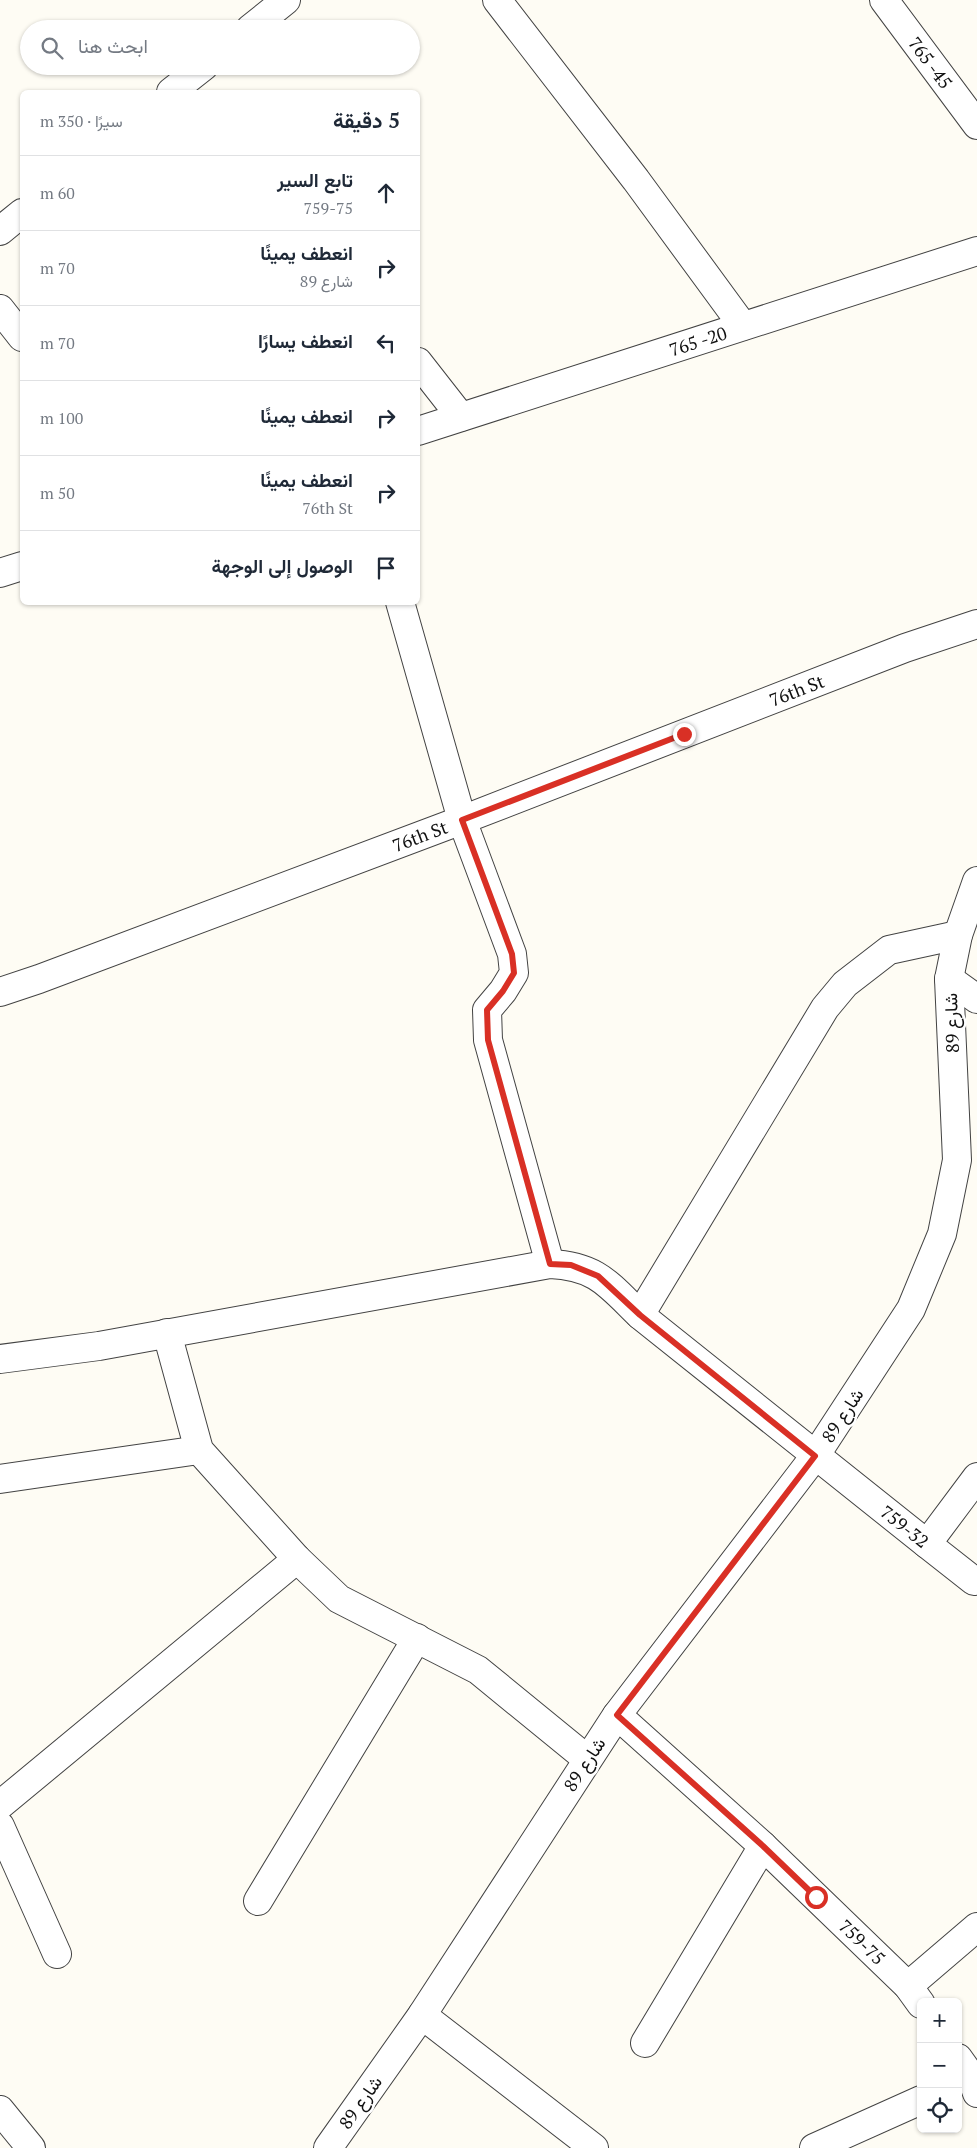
<!DOCTYPE html>
<html lang="ar">
<meta charset="utf-8">
<style>
:root{--surface:#fff;--page:#f2f2f3;--text:#1f2937;--muted:#747a83;--line:#e0e1e3}
body{margin:0;font-family:"PT Serif",Vazirmatn,serif;background:var(--page);color:var(--text);direction:rtl}
.controls{position:absolute;right:15px;bottom:15px;display:grid;overflow:hidden;border-radius:8px;box-shadow:0 1px 4px #0004}
.controls button{width:45px;height:45px;display:grid;place-items:center;padding:0;border:0;border-bottom:1px solid var(--line);background:var(--surface);color:var(--text);font:25px sans-serif}
.stop{position:absolute;width:15px;height:15px;margin:-11px;border:4px solid #d93025;border-radius:50%;background:#fff}
.stop.end{background:#d93025;border-color:#fff;box-shadow:0 1px 5px #0008}
.list{margin:0;padding:0;list-style:none}
h2{display:flex;justify-content:space-between;align-items:center;height:65px;margin:0;padding:0 20px;font-size:21px}
h2 small{font-size:16px;font-weight:400;color:var(--muted)}
.list li{display:grid;grid-template-columns:32px 1fr auto;gap:15px;align-items:center;box-sizing:border-box;height:75px;padding:0 20px;border-top:1px solid var(--line)}
.list b{display:block;font-size:19px;white-space:nowrap}
.list p{margin:0;font-size:16px;white-space:nowrap;color:var(--muted)}
.list em{font-size:16px;font-style:normal;color:var(--muted)}
.icon{flex:none;width:28px;height:28px;fill:none;stroke:currentColor;stroke-width:2;stroke-linecap:round;stroke-linejoin:round}
.map{position:relative;flex:none;width:977px;height:2148px;overflow:hidden;direction:ltr}
.search{position:absolute;background:var(--surface);box-shadow:0 1px 4px #0004;left:20px;top:20px;width:400px;height:55px;display:flex;align-items:center;gap:12px;box-sizing:border-box;padding:0 18px;border-radius:28px;color:var(--muted);font-size:19px}
.panel{position:absolute;background:var(--surface);box-shadow:0 1px 4px #0004;left:20px;top:90px;width:400px;height:515px;border-radius:8px;direction:rtl}
.map>svg:first-child{display:block}
.lines{fill:none;stroke-linecap:round;stroke-linejoin:round}
.minor-casing{stroke:#434343;stroke-width:30}
.minor{stroke:#fff;stroke-width:28}
.route{stroke:#d93025;stroke-width:6}
.labels{text-anchor:middle;dominant-baseline:central;stroke-width:5;stroke-linejoin:round;paint-order:stroke}
.street-label{font-size:18px;fill:#101010;stroke:#fff}
</style>
<div class="map">
<svg width="977" height="2148" viewBox="0 0 977 2148">
<rect width="100%" height="100%" fill="#fefcf4"/>
<g class="lines">
<defs>
<g id="minor">
<path d="M497 0 636 180 743 326"/>
<path id="s1" d="M884 0 977 125"/>
<path d="M250 29 286 0"/>
<path d="M171 92 204 66"/>
<path d="M0 231 22 213"/>
<path d="M0 309 22 337"/>
<path d="M418 362 461 417"/>
<path id="s2" d="M418 431 977 251"/>
<path d="M0 573 22 566"/>
<path d="M400 602 462 820 512 954 514 973 503 991 487 1010 488 1040 550 1264"/>
<path d="M949 979 977 999"/>
<path id="s3" d="M0 992 39 979 462 820 905 648 977 624"/>
<path d="M640 1315 825 1008 845 984 889 950 958 935"/>
<path d="M167 1333 199 1450 297 1559 339 1599 478 1670 587 1759"/>
<path id="s4" d="M0 1359 99 1346 550 1264C597 1266 609 1285 640 1315L927 1544 977 1477"/>
<path d="M0 1479 199 1450"/>
<path d="M927 1544 974 1581"/>
<path id="s5" d="M617 1715 763 1846 908 1986 921 2004"/>
<path d="M0 1805 297 1559"/>
<path d="M0 1826 57 1954"/>
<path d="M258 1901 417 1638"/>
<path d="M908 1986 977 1927"/>
<path d="M422 2015 594 2148"/>
<path d="M645 2043 763 1846"/>
<path d="M958 2058 971 2076 977 2093"/>
<path d="M0 2110 31 2148"/>
<path d="M328 2148 422 2015 617 1715 815 1456 911 1309 942 1234 957 1160 949 979 958 935 977 881"/>
<path d="M814 2148 921 2100"/>
</g>
</defs>
<use href="#minor" class="minor-casing"/>
<use href="#minor" class="minor"/>
</g>
<g class="lines">
<path class="route" d="M684 734 462 820 512 954 514 973 503 991 487 1010 488 1040 550 1264 571 1265 598 1276 640 1315 815 1456 617 1715 763 1846 816 1897"/>
</g>
<g class="labels">
<g class="street-label">
<text stroke="none"><textPath href="#s1" startOffset="78">765 -45</textPath></text>
<text stroke="none"><textPath href="#s2" startOffset="294">765 -20</textPath></text>
<text stroke="none"><textPath href="#s3" startOffset="852">76th St</textPath></text>
<text stroke="none"><textPath href="#s3" startOffset="448">76th St</textPath></text>
<text transform="translate(951 1023) rotate(-92)">شارع 89</text>
<text transform="translate(842 1415) rotate(-57)">شارع 89</text>
<text stroke="none"><textPath href="#s4" startOffset="1004">759-32</textPath></text>
<text transform="translate(584 1764) rotate(-57)">شارع 89</text>
<text stroke="none"><textPath href="#s5" startOffset="334">759-75</textPath></text>
<text transform="translate(360 2102) rotate(-55)">شارع 89</text>
</g>
</g>
</svg>
<div class="controls">
<button>+</button>
<button>−</button>
<button><svg class="icon" aria-label="locate" viewBox="0 0 24 24"><circle cx="12" cy="12" r="6"/><path d="M12 2v4M12 18v4M2 12h4M18 12h4"/></svg></button>
</div>
<div class="stop" style="left:816px;top:1897px"></div>
<div class="stop end" style="left:684px;top:734px"></div>
<div class="search"><svg class="icon" aria-label="search" viewBox="0 0 24 24"><circle cx="10" cy="10" r="6"/><path d="M15 15l6 6"/></svg>ابحث هنا</div>
<section class="panel">
<h2>5 دقيقة<small>سيرًا · 350 m</small></h2>
<ul class="list">
<li><svg class="icon" aria-label="ahead" viewBox="0 0 24 24"><path d="M12 20V5M6 11l6-6 6 6"/></svg><div><b>تابع السير</b><p>759-75</p></div><em>60 m</em></li>
<li><svg class="icon" aria-label="right" viewBox="0 0 24 24"><path d="M7 20v-9h11M14 6l5 5-5 5"/></svg><div><b>انعطف يمينًا</b><p>شارع 89</p></div><em>70 m</em></li>
<li><svg class="icon" aria-label="left" viewBox="0 0 24 24"><path d="M17 20v-9H6M10 6l-5 5 5 5"/></svg><div><b>انعطف يسارًا</b></div><em>70 m</em></li>
<li><svg class="icon" aria-label="right" viewBox="0 0 24 24"><path d="M7 20v-9h11M14 6l5 5-5 5"/></svg><div><b>انعطف يمينًا</b></div><em>100 m</em></li>
<li><svg class="icon" aria-label="right" viewBox="0 0 24 24"><path d="M7 20v-9h11M14 6l5 5-5 5"/></svg><div><b>انعطف يمينًا</b><p>76th St</p></div><em>50 m</em></li>
<li><svg class="icon" aria-label="arrive" viewBox="0 0 24 24"><path d="M6 21V4h12l-3 4 3 4H6"/></svg><div><b>الوصول إلى الوجهة</b></div></li>
</ul>
</section>
</div>
